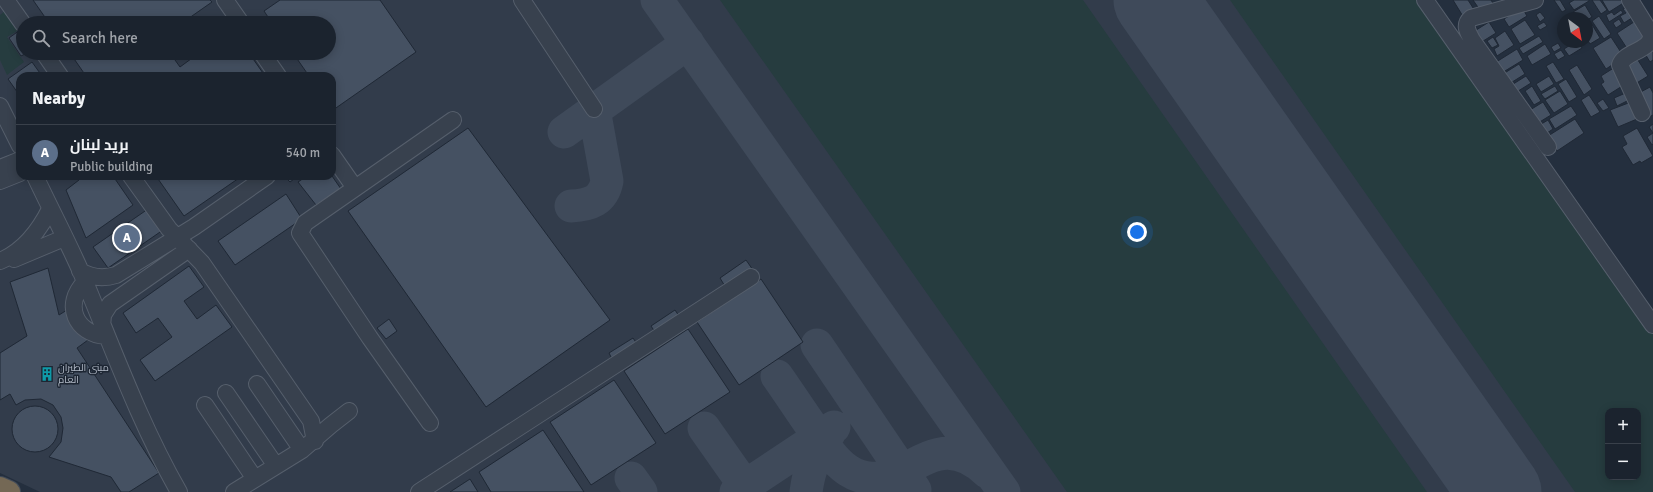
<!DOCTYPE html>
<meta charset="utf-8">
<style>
:root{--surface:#1b232e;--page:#242b36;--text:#f1f3f6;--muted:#a0a4aa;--line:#39404a;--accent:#8ab4f8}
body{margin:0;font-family:Signika,Cairo,sans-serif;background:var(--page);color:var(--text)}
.controls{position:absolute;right:12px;bottom:12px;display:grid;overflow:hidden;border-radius:8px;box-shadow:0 2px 10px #0003}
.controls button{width:36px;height:36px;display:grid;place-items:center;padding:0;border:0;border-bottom:1px solid var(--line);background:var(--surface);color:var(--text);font:20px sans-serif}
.compass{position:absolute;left:1557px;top:12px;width:36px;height:36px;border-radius:50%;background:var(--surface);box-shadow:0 2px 10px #0003;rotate:148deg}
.you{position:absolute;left:1137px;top:232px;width:14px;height:14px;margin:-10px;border:3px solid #fff;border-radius:50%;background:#1a73e8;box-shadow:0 0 0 6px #1a73e833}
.badge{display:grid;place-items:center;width:26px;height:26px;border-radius:50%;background:var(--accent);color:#fff;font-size:13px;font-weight:700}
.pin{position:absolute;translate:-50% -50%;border:2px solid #fff;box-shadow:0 1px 4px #0006}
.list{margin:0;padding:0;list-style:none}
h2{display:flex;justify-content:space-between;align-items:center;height:52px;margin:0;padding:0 16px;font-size:17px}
h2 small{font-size:13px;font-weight:400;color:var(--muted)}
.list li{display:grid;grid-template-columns:26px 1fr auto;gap:12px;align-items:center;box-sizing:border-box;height:56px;padding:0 16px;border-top:1px solid var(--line)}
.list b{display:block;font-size:15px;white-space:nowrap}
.list p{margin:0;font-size:13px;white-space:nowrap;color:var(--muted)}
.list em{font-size:13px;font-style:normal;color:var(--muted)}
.icon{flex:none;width:22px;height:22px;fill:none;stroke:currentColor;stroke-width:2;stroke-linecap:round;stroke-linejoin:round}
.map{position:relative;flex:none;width:1653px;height:492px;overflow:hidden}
.search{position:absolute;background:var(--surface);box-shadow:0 2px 10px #0003;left:16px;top:16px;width:320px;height:44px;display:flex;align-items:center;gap:10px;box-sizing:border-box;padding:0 14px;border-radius:22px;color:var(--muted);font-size:15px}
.panel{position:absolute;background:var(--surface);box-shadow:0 2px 10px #0003;left:16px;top:72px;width:320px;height:108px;border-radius:12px}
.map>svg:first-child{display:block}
.airport{fill:#323c4b;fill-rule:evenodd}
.green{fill:#263c3f;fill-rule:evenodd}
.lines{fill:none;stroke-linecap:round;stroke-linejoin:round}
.taxiway{stroke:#3f4a5a;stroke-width:33}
.runway{stroke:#3f4a5a;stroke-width:83}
.building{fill:#455162;stroke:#1f2835}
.minor-casing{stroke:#565f6c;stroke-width:18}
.highway-casing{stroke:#434c59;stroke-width:24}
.minor{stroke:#38414e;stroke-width:16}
.highway{stroke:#746855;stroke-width:22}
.labels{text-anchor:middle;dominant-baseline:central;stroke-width:3;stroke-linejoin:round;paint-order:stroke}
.poi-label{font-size:10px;fill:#b4bcc9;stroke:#1d2633;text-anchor:start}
</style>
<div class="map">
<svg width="1653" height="492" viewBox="0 0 1653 492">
<rect width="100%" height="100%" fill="#242f3e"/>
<path class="airport" d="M0 0H1433L1653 312V492H40L0 473ZM23 23H329V53H23ZM20 76H332V176H20ZM1608 411H1638V477H1608Z"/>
<path class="green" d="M720 0H1083L1427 492H1067Z
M1230 0H1433L1653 312V492H1575ZM1608 411H1638V477H1608Z
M5 11 19 30 7 37 24 62 7 75 0 60V15Z"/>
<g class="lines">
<path class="taxiway" d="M657 0 1004 492
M564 132 688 43
M571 206C590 205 603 201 607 181L594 109
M817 345 915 490
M777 376C789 393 800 410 812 427 836 464 854 491 903 472L891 492
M704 428 749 492
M1481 465 1498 492
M631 478 641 492
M885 484C920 460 949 435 987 472
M736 492 834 427
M806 492C809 469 816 450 830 432"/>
<path class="runway" d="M1155 0 1500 492"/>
</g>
<path class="building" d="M33 0H210L212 2 182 23H49Z
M280 0H380L416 52 333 110 332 76H309L293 53H329V23H272L264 11Z
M1453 0H1468L1475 11 1464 18Z
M1473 0H1491L1494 5 1482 13Z
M1554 0H1560L1566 10 1562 12Z
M1574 0H1589V1L1574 10 1569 3Z
M1592 0H1600L1607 10 1601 14Z
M1602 0H1623L1625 2 1609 12Z
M1585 5 1592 17 1587 20V18H1577L1573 12Z
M1629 6 1635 16 1624 23 1620 16 1626 13 1623 9Z
M1522 8 1527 16 1509 27 1504 19Z
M1621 10 1623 13 1609 22 1606 15 1612 12 1614 15Z
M1540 12 1545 18 1540 22 1536 15Z
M1599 16 1611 34 1604 39 1592 21Z
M1619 19 1622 24 1616 28 1613 23Z
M1525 20 1535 35 1520 44 1511 29Z
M1637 20 1649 41 1630 53 1617 33Z
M1590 21 1600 38 1590 44 1587 39V23Z
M1489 22 1496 33 1480 43 1473 32Z
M1544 22 1547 26 1540 30 1537 26Z
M20 30 23 34V53H27L21 56 9 38Z
M1505 31 1514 45 1497 56 1494 49 1499 46 1495 38Z
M1539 36 1543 42 1523 54 1519 48Z
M1493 37 1498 45 1492 48 1487 41Z
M1611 37 1624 57 1606 69 1593 48Z
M1575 42H1579L1582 48 1569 56 1564 49Z
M1558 43 1561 48 1554 52 1551 47Z
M1545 44 1551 54 1532 65 1527 56Z
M1653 47V60L1650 62 1644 52Z
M1517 49 1523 60 1500 74 1493 64Z
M1561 50 1565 56 1558 60 1554 54Z
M70 53H170L180 67 199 53H249L265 76H86Z
M1636 57 1648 76 1635 84 1623 65Z
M32 62 42 76H20V96L8 79Z
M1553 62 1564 79 1556 83 1546 66Z
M1519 64 1525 74 1509 84 1503 74Z
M1577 65 1592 89 1584 95 1569 70Z
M1618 68 1627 83 1608 95 1601 84 1604 82 1601 76 1612 69 1614 71Z
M1526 76 1531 83 1515 93 1510 86Z
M1549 76 1554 84 1541 92 1536 84Z
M1566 79 1577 97 1569 102 1558 84Z
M1532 86 1541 101 1534 105 1525 91Z
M1555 86 1558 91 1545 99 1541 94Z
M1650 87 1653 93V115L1649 117 1637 94Z
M1560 91 1568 104 1554 113 1545 100Z
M1628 92 1631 99 1617 106 1614 98Z
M1589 95 1600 112 1591 117 1581 100Z
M1603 99 1609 108 1603 111 1597 103Z
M1543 102 1551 115 1538 123 1530 110Z
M1631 102 1637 119 1618 127 1610 110Z
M1571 106 1577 115 1555 129 1549 119Z
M1575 119 1584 133 1557 151 1548 136Z
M1548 120 1553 129 1544 135 1538 126Z
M1653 124V144L1652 145 1647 137 1653 133 1649 127Z
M468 128 610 320 486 407 348 211Z
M1637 128 1653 156 1641 163 1640 161 1633 165 1622 147 1627 144 1623 136Z
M77 176H113L133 205 86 238 66 190 79 180Z
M156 176H242L184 216Z
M284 176H298L290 182Z
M307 176H332L341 189 316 205 298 182Z
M286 194 302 219 235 265 218 241Z
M148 209 163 230 108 268 93 247Z
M746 260 753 270 726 288 720 278Z
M189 266 204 287 184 301 197 319 216 305 232 327 155 381 140 360 172 337 158 318 136 333 123 313Z
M48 268 59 315 67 310 88 340 77 348 159 473 129 492H121L111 477 49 457 61 442 63 428 61 417 53 405 41 399 25 400 16 405 10 394 0 400V353L27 336 10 282Z
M761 279 803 342 739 385 697 322Z
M675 310 681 319 657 335 651 326Z
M389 319 397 331 386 339 377 328Z
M688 329 730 392 665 434 624 371Z
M633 338 639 347 614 363 609 353Z
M614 380 656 443 591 485 550 422Z
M12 429a23 23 0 1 1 46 0a23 23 0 1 1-46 0Z
M543 430 584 492H491L479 472Z
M470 479 478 492H450Z"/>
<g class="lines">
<defs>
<path id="minor" d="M6 0 23 24
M225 0 241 23
M522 0 594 109
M1425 0 1653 325
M1535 0 1471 18C1463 25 1468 32 1472 40L1548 147
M1630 0 1651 34C1653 51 1624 51 1620 65L1642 113
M44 53 60 76
M262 53 278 76
M0 106 20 146
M332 155 355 188
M0 168 20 160
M35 176C50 208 67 240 81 272 112 346 139 422 179 492
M131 176 169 229 202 263 311 421 315 441
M0 181 20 173
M14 259 64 238
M0 261C24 251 39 231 50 209
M80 271C92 278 103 279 116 275L194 227 267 176
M85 282C63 304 75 334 106 336
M102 327 103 315 110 304 189 249
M257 384 302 450
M226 393 276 466
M205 405 255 479
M430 423 370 338 300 233 305 223 453 120
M234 492 302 450 331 425 349 411
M419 492 751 277"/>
<path id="highway" d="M0 488 9 492"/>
</defs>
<use href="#minor" class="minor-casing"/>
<use href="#highway" class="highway-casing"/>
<use href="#minor" class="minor"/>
<use href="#highway" class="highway"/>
</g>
<defs>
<symbol id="building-bare" viewBox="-9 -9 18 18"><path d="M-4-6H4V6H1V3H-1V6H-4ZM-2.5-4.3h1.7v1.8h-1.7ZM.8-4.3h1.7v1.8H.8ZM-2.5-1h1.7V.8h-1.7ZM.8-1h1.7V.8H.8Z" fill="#0f9aa8" stroke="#1d2633" stroke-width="2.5" paint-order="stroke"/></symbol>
</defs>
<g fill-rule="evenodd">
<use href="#building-bare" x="37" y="364" width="20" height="20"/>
</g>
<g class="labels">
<g class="poi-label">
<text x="58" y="368">مبنى الطيران<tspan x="58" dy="12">العام</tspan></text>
</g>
</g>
</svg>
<div class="controls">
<button>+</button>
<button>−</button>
</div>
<svg class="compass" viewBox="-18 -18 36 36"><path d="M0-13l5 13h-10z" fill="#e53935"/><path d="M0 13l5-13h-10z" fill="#a0a4aa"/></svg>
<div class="you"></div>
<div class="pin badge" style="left:127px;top:238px;background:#5c6f8a">A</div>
<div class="search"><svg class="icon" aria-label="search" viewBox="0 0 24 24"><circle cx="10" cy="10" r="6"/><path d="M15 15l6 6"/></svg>Search here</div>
<section class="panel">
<h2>Nearby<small></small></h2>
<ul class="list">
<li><span class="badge" style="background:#5c6f8a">A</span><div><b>بريد لبنان</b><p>Public building</p></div><em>540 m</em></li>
</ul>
</section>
</div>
